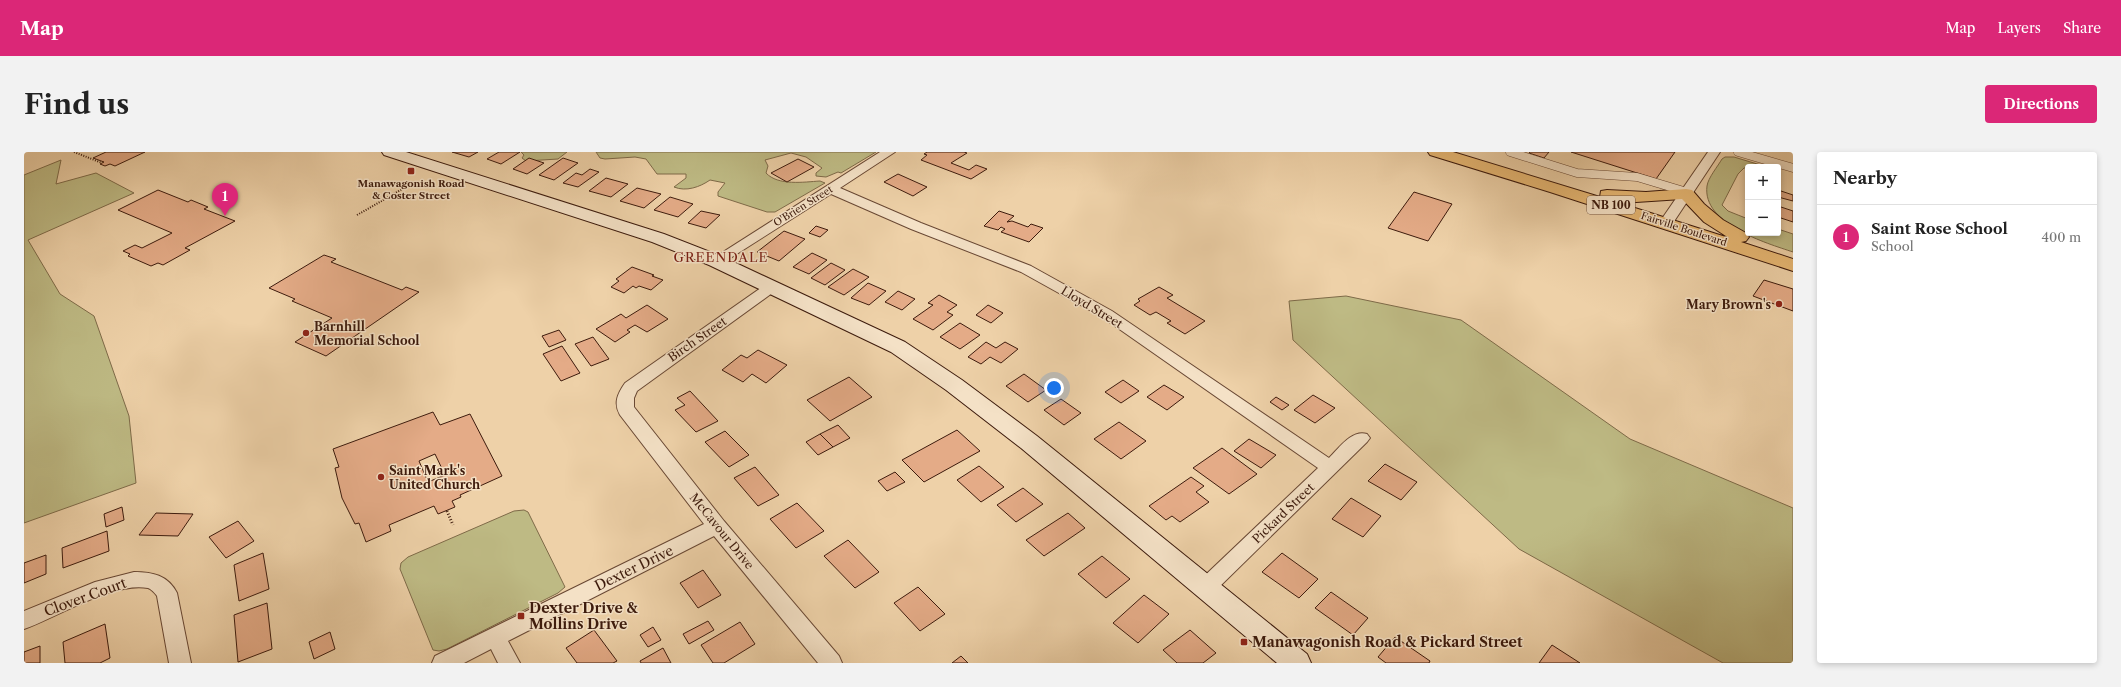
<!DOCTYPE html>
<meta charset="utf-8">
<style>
:root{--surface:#fff;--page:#f2f2f2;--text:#222;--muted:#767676;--line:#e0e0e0;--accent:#db2777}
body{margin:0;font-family:"Libre Caslon Text",serif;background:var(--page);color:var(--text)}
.controls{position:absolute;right:12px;top:12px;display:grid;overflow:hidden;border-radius:4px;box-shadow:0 2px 6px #0003}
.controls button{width:36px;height:36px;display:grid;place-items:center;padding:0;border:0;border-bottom:1px solid var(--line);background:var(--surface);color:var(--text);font:20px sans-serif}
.you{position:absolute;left:1030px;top:236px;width:14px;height:14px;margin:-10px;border:3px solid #fff;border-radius:50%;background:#1a73e8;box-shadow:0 0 0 6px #1a73e833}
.badge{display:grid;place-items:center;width:26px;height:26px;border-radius:50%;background:var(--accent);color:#fff;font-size:13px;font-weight:700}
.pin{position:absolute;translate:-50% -33px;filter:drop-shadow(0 1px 2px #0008)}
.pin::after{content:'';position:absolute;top:21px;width:14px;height:12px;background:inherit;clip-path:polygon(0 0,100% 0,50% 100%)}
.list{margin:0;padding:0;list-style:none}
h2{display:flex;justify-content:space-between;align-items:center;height:52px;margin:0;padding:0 16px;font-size:17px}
h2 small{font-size:13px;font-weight:400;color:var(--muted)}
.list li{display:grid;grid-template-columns:26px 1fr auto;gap:12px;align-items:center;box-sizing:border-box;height:64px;padding:0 16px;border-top:1px solid var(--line)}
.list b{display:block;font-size:15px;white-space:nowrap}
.list p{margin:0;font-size:13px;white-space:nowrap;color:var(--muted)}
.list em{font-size:13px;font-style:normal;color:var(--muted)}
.map{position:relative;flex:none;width:1769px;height:511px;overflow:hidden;border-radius:4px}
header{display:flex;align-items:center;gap:24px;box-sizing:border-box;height:56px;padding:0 20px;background:var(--accent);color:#fff}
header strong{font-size:19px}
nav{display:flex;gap:22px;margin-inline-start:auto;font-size:14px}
.intro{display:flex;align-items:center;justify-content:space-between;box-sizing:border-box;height:96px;padding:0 24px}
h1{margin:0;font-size:28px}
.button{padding:10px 18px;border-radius:4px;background:var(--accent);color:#fff;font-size:14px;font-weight:700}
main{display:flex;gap:24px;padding:0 24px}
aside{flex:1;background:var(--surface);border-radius:4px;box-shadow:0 2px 6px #0003}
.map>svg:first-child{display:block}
.green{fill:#beba84;stroke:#7e6a48}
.building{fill:#e4ab87;stroke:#3d1b0d;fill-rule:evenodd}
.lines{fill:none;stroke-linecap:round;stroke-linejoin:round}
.lane-casing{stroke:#694834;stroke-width:9}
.street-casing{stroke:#694834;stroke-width:2}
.secondary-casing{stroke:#3d1b0d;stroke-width:2}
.primary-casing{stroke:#3d1b0d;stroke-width:2}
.path-far1{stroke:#3d1b0d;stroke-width:2;stroke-dasharray:1 1.5;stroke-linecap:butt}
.path{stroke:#3d1b0d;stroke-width:3;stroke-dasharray:1 2;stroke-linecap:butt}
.lane{stroke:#f4e1c6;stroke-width:8}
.street{fill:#f4e1c6;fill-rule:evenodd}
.secondary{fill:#f4e1c6;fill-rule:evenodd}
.primary{fill:#e7b874;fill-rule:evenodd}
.poi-dot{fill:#8f2418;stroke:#f4e1c6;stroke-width:1.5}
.labels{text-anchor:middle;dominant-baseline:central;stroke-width:3;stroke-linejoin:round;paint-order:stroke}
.far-poi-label{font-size:10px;font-weight:bold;fill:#3d1b0d;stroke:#f4e1c6}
.far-street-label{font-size:10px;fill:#3d1b0d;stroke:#f4e1c6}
.shield{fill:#f4e1c6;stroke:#745644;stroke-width:1}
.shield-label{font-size:11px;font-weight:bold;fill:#3d1b0d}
.poi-label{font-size:12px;font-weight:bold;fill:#3d1b0d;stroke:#f4e1c6;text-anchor:start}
.street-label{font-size:12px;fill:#3d1b0d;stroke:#f4e1c6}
.neighbourhood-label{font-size:13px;letter-spacing:1px;fill:#7a1f14;stroke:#f4e1c6}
.near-street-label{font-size:14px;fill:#3d1b0d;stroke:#f4e1c6}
.near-poi-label{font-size:14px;font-weight:bold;fill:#3d1b0d;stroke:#f4e1c6;text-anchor:start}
</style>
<header>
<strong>Map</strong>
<nav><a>Map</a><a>Layers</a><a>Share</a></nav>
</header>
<div class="intro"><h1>Find us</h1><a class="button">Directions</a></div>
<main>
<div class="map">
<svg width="1769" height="511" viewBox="0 0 1769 511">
<rect width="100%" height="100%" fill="#eed1a8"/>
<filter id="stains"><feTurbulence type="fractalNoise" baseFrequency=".005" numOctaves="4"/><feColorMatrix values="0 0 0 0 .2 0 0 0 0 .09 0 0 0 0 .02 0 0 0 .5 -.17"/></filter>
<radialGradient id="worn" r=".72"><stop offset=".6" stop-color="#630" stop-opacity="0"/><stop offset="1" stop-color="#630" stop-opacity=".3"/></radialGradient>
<path class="green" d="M497 0H543L534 7 502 9 498 6 500 3Z
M572 0H852L817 21 814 20 802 25 792 24V21L798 16 782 5 767 1 741 8 744 14 742 21C754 34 780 30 796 29L801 31 751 60H743L694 44V40L701 31 686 28C676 35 662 40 650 35L662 26V22H633L622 7 611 5 581 7 576 6Z
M1701 5H1710L1743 15 1720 16 1714 22 1698 53 1704 59 1724 67V81H1754V77L1769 82V100C1742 91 1678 72 1683 34 1684 26 1694 14 1698 7Z
M37 8 32 32 72 21 110 41 4 88 36 142 70 164 105 264 112 331 0 371V23Z
M1322 144 1437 168 1606 287 1769 356V511H1699L1495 397 1269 188 1265 149Z
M500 358 504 360 541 435 534 441 423 497 415 499 409 498 376 417 377 411 384 405 490 359Z"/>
<path class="building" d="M82 0H121L91 14 86 12 81 14 76 12 80 10 69 6Z
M428 0H454L445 5Z
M475 0H496L477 12 463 7Z
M903 0H940L943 1 927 11 945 18 952 13 963 17 947 27 897 8 903 3 900 2Z
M1506 0H1525L1520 6 1505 1Z
M1547 0H1651L1632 27Z
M505 6 520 11 503 22 489 17Z
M539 6 554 11 530 28 515 23Z
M774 7 790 15 763 30 747 21Z
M566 17 575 20 554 35 539 31 552 21 558 23Z
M874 22 903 35 889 44 860 30Z
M582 26 604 32 587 45 565 39Z
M613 36 637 42 620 56 596 49Z
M134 38 164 50 167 48 184 55 180 57 211 69 161 96 166 98 139 113 134 111 127 114 104 104 106 102 99 99 111 93 118 96 148 81 94 58Z
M1754 38 1769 43V49L1754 45Z
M1390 40 1428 52 1404 89 1364 76Z
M646 45 669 52 654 65 630 58Z
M1754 54 1769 59V70L1754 65Z
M677 59 696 63 682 76 664 71Z
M975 59 990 64 983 70 988 69 1004 75 1007 72 1019 76 1005 90 977 80 981 77 977 75 974 78 960 74Z
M792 74 804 78 796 85 785 81Z
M760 79 781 87 755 109 733 100Z
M788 101 803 108 785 122 769 115Z
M300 103 312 107 307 110 378 138 382 135 395 140 302 204 271 190 308 166 268 149 271 147 245 136Z
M807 111 821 118 801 133 787 126Z
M608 115 630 123 628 124 639 128 627 138 615 134 612 136 609 134 600 141 587 135 595 129 592 127Z
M829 117 845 125 820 143 804 135Z
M1740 128 1769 137V159L1729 144Z
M844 131 862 139 845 153 827 146Z
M1135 135 1149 143 1143 146 1181 169 1161 182 1143 171 1147 169 1132 160 1126 163 1110 153 1116 149 1114 147Z
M874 139 891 147 878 158 861 150Z
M915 143 933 153 923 160 929 163 909 178 889 167 909 153 904 151Z
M623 153 644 167 623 180 611 173 603 178 606 180 591 190 572 177 597 162 602 166Z
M964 153 979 161 967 171 952 163Z
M936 171 956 183 936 197 916 185Z
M535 178 542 188 525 195 518 184Z
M569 185 585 207 567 214 551 192Z
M962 190 972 196 981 190 994 197 977 211 966 205 957 212 944 205Z
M538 194 556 221 537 229 519 202Z
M734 198 763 213 742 231 728 222 719 230 698 218 717 203 723 206Z
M1000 222 1022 238 1004 250 982 234Z
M825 225 848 245 806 269 783 248Z
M1099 228 1115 239 1097 251 1081 240Z
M1140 233 1160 245 1143 258 1123 245Z
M666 239 694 269 672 280 651 258 661 253 653 246Z
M1289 243 1311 256 1291 271 1270 258Z
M1252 245 1265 253 1258 258 1246 250Z
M1037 247 1057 261 1040 273 1020 258Z
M409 260 416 273 446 262 478 324 436 343 437 345 428 349 431 355 414 362 410 354 365 373 367 379 342 390 335 371 331 372 318 346 311 316 315 315 309 297ZM411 302 421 323 404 330 395 309Z
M1095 270 1122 289 1097 307 1070 287Z
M814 273 826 286 809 295 796 282Z
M933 278 956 299 900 330 878 308Z
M701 279 725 303 705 315 681 290Z
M796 282 809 295 794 303 782 290Z
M1225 287 1252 303 1237 316 1210 299Z
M1198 296 1233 322 1205 342 1169 316Z
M1361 312 1393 330 1377 348 1344 329Z
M955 314 980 335 957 350 933 328Z
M731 315 755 343 734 354 710 326Z
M871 320 881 330 863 339 854 329Z
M1167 325 1180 334 1172 340 1185 350 1156 370 1148 364 1142 368 1125 354Z
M999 336 1019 352 992 370 973 353Z
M1327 346 1357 364 1339 385 1308 367Z
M773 351 800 379 772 396 746 367Z
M98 355 100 368 82 375 80 362Z
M132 361 169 362 154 384 115 383Z
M1044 361 1061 376 1020 404 1002 388Z
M214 369 230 389 202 406 185 385Z
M83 379 85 399 39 416 38 396Z
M824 388 855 420 831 436 800 404Z
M239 401 245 437 215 449 210 413Z
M1258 401 1294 427 1275 446 1238 420Z
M22 403V422L0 431V411Z
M1078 404 1106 427 1082 446 1054 422Z
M679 418 697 443 674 456 656 431Z
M894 435 921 462 896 479 870 451Z
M1307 440 1344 466 1329 483 1291 456Z
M1120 443 1145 462 1114 491 1089 471Z
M243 451 248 497 214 510 210 463Z
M684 469 690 478 665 492 659 482Z
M716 470 731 492 700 511H689L677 493Z
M81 472 86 506 76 511H41L39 490Z
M629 475 637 488 624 495 616 483Z
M570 478 593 509 589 511H553L542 496Z
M1166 478 1192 501 1179 511H1153L1139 498Z
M306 480 311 497 290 507 285 490Z
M1371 485 1406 509 1405 511H1362L1354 505Z
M1528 493 1556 511H1515Z
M16 494V511H0V500Z
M639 496 647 511H617L616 509Z
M937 504 944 511H928Z"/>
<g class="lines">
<defs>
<path id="lane" d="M1486 0 1553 21 1613 25 1663 40
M1714 0 1769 16"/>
<path id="street" d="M856 0H871L816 36 897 71 1007 114 1088 159 1305 306C1315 296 1328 277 1343 282L1346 286 1343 290 1188 442 1181 444 1174 442 1171 436 1174 430 1294 316 1078 165 997 120 887 77 807 42 697 112H687L685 109Z
M1684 0H1696L1647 74H1637L1635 71Z
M746 132 751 133 753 136 751 139 613 239 610 246V255L700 369 815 504 818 511H794L690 384 484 489 496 511H474L467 497 440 511H408L411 504 680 372 596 263C589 251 594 241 601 231L741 133Z
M110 420C128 420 144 423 153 441L167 511H145L133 444C131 441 127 437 124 436 90 429 32 466 0 477V459L71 430Z"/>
<path id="secondary" d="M358 0H382L640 82 699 105 881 190 938 228 1013 284 1283 502 1287 511H1253L997 296 922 238 867 200 685 113 628 90 360 3Z"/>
<path id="primary" d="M1404 0H1429L1576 45 1577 39 1583 38 1622 40 1662 37 1668 38 1680 52 1699 68 1722 81 1725 85 1722 89 1717 90 1769 107V119L1526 40 1406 3ZM1658 47 1680 70 1705 86 1589 49 1612 50Z"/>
</defs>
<use href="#lane" class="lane-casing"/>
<use href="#street" class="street-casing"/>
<use href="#secondary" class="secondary-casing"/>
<use href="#primary" class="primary-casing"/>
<path class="path-far1" d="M50 0 78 11
M333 63 380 36"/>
<path class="path" d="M423 359 429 373"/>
<use href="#lane" class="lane"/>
<use href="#street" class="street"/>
<use href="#secondary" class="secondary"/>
<use href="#primary" class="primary"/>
</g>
<g class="poi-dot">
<rect x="383" y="15" width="8" height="8" rx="2"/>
<circle cx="1755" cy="152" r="4"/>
<circle cx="282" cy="181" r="4"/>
<circle cx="357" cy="325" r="4"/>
<rect x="493" y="460" width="8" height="8" rx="2"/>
<rect x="1216" y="486" width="8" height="8" rx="2"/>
</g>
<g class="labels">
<g class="far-poi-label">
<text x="387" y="31">Manawagonish Road<tspan x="387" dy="12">&amp; Coster Street</tspan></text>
</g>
<g class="far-street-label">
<text transform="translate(779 54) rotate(-32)">O'Brien Street</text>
<text transform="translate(1660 77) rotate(18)">Fairville Boulevard</text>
</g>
<rect class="shield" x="1563" y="44" width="48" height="18" rx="3"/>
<g class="shield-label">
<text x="1587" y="53">NB 100</text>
</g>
<g class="poi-label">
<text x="1747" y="152" text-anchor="end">Mary Brown's</text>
<text x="290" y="174">Barnhill<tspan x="290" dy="14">Memorial School</tspan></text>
<text x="365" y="318">Saint Mark's<tspan x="365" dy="14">United Church</tspan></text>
</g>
<g class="street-label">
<text transform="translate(1068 155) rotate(31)">Lloyd Street</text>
<text transform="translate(673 187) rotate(-35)">Birch Street</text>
<text transform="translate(1259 361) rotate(-44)">Pickard Street</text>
<text transform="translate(698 379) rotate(51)">McCavour Drive</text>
</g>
<g class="neighbourhood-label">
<text x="697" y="105">GREENDALE</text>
</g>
<g class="near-street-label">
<text transform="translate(610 416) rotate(-26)">Dexter Drive</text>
<text transform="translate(61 445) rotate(-20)">Clover Court</text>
</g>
<g class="near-poi-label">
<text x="505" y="456">Dexter Drive &amp;<tspan x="505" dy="16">Mollins Drive</tspan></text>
<text x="1228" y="490">Manawagonish Road &amp; Pickard Street</text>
</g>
</g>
<rect width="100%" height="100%" filter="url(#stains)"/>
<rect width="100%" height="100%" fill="url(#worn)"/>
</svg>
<div class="controls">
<button>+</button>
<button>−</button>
</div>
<div class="you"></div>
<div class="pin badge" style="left:201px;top:64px">1</div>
</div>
<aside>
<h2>Nearby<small></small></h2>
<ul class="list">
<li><span class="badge">1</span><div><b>Saint Rose School</b><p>School</p></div><em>400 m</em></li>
</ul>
</aside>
</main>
